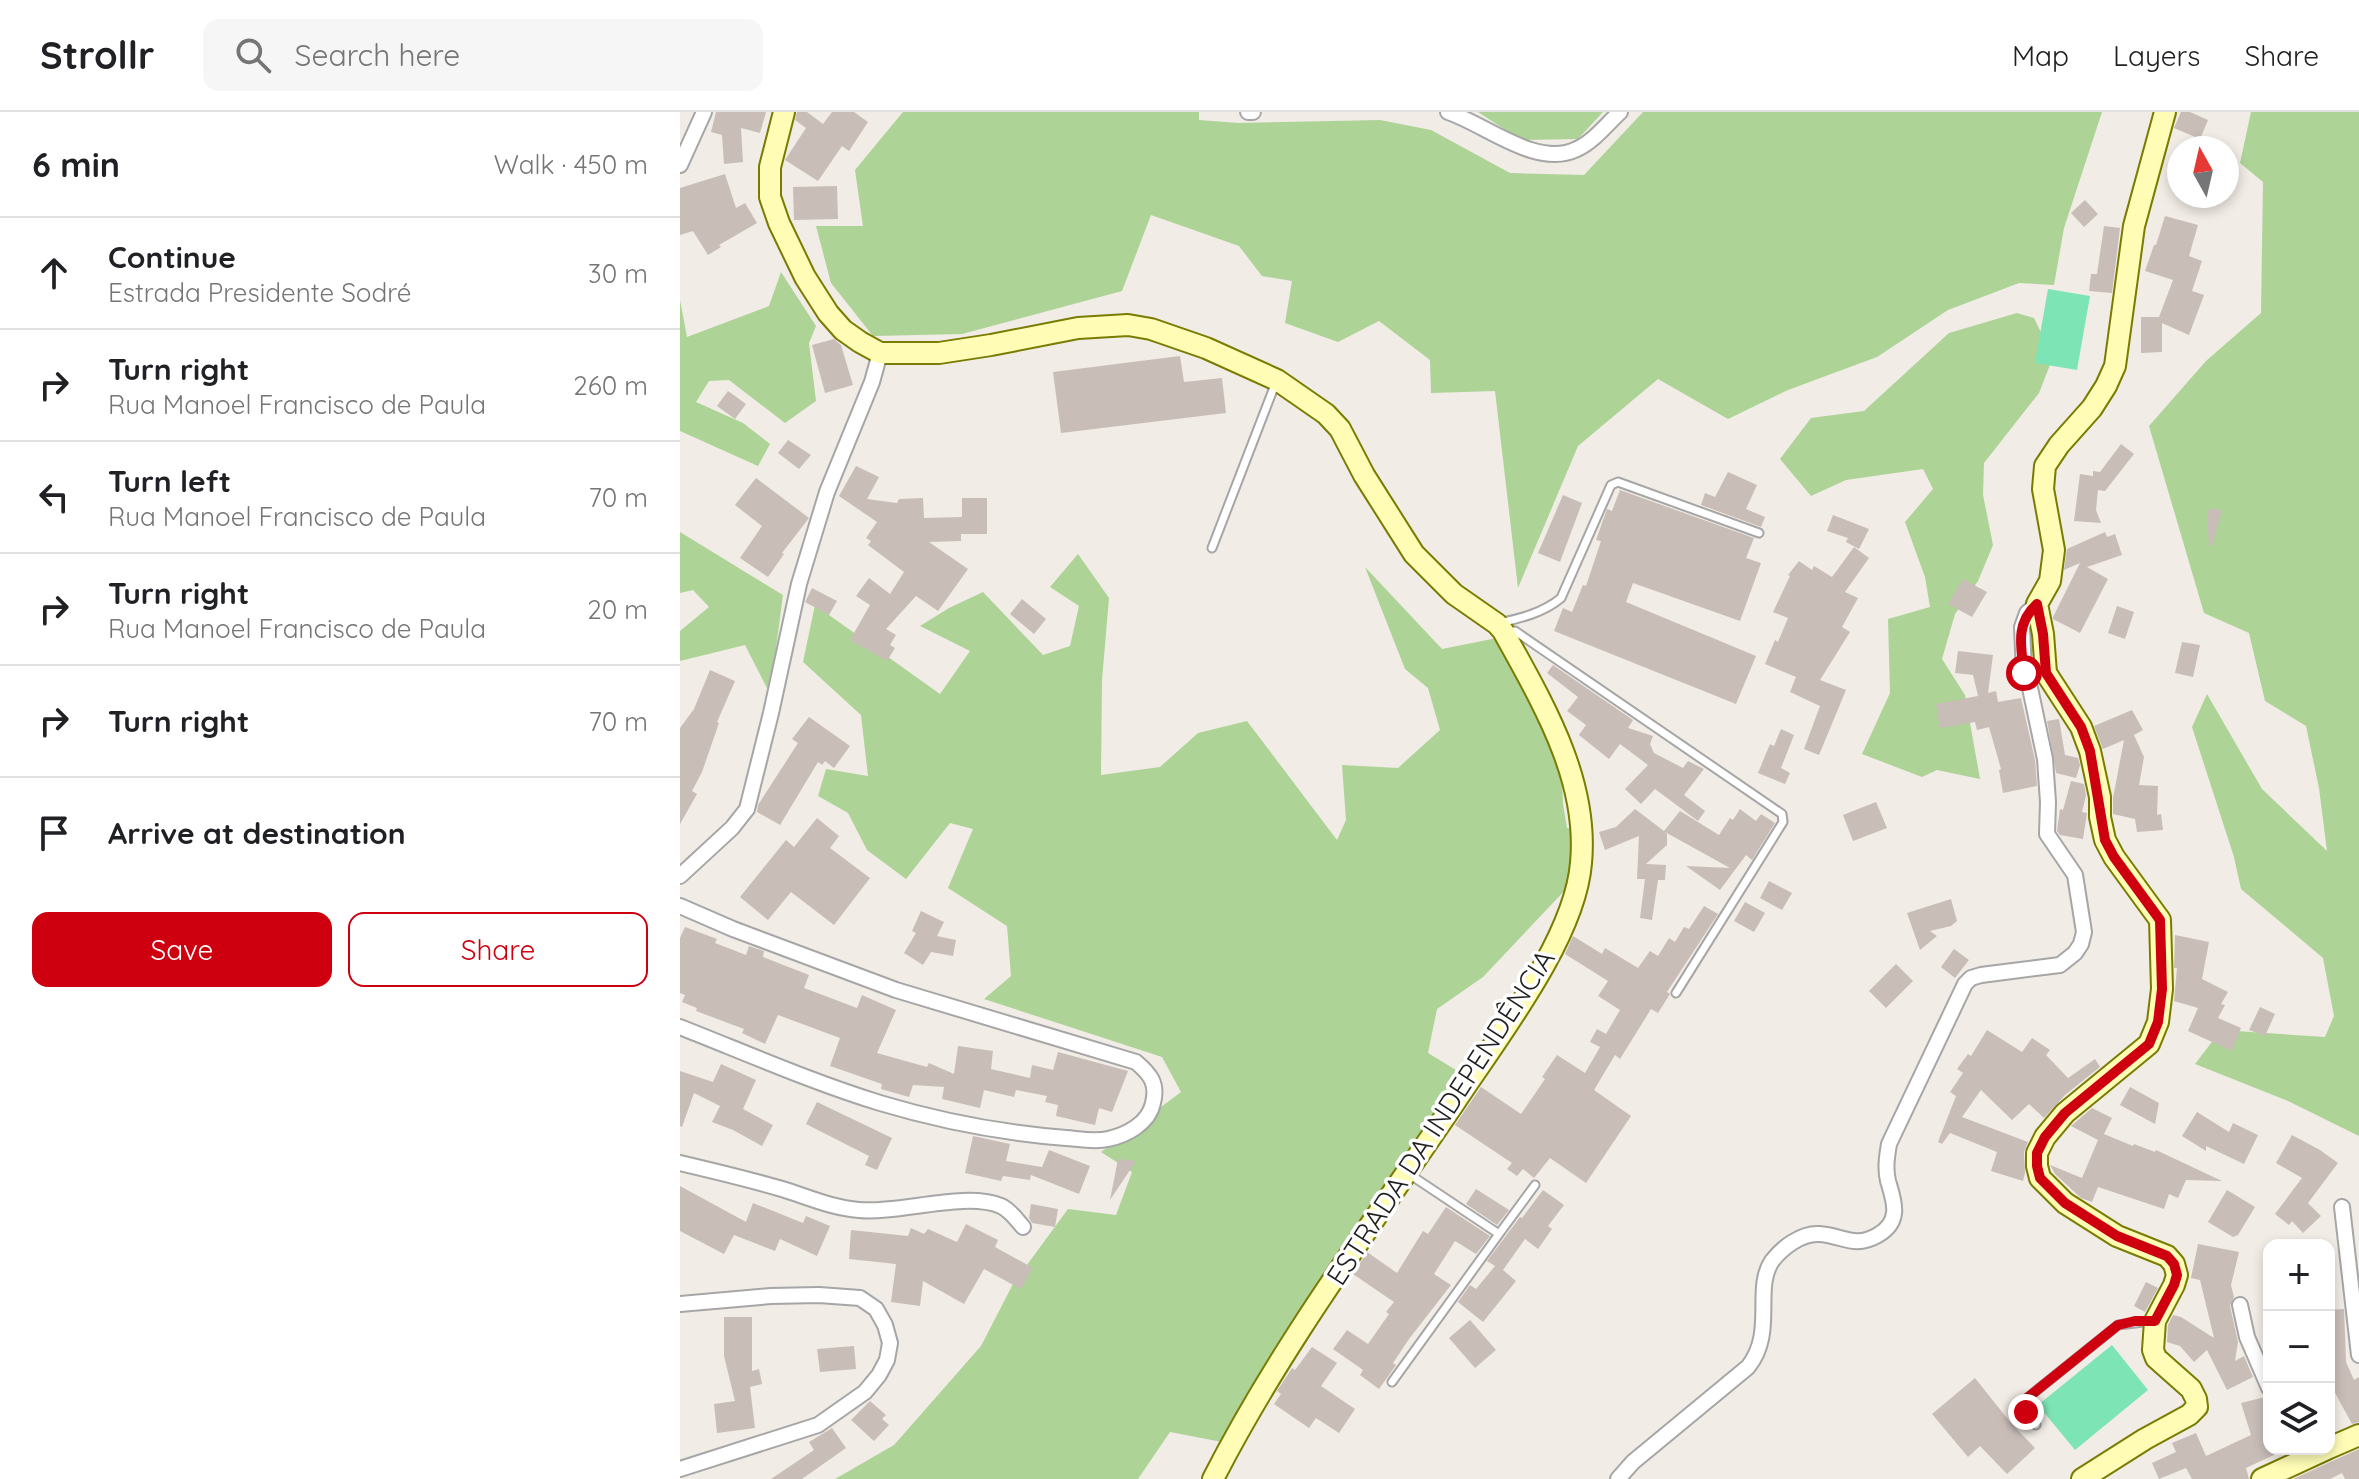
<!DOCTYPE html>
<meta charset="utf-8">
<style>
:root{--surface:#fff;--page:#f6f6f6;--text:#202124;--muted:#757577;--line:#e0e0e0;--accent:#ce0010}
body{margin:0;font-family:Quicksand,sans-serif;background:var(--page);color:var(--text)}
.controls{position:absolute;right:24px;bottom:24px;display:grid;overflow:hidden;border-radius:16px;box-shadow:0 4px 12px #0003}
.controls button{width:72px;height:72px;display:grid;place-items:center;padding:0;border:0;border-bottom:2px solid var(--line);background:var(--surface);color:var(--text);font:40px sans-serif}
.compass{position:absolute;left:1487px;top:24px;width:72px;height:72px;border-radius:50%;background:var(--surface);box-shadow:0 4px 12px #0003;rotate:352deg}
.stop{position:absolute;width:24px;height:24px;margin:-18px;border:6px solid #ce0010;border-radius:50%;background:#fff}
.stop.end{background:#ce0010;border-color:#fff;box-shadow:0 2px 8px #0008}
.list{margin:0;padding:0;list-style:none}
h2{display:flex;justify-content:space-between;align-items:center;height:104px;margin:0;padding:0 32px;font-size:34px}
h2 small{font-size:26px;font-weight:400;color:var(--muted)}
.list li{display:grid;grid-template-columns:52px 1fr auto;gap:24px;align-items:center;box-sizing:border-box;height:112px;padding:0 32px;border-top:2px solid var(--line)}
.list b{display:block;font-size:30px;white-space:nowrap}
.list p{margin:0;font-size:26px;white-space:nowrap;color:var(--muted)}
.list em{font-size:26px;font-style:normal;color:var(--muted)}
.actions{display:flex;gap:16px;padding:24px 32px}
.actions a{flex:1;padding:18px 0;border:2px solid var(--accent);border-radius:16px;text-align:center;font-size:28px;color:var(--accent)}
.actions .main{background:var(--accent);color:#fff}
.icon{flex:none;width:44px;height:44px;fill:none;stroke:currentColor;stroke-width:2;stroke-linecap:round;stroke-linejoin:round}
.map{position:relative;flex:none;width:1679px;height:1367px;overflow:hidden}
header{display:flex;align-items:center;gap:48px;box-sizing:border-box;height:112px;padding:0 40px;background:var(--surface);border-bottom:2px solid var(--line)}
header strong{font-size:38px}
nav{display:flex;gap:44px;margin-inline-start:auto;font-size:28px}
.search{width:560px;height:72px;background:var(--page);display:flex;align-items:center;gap:20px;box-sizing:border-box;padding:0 28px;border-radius:16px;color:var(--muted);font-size:30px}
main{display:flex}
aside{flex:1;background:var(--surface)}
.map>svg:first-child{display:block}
.forest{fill:#add397}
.pitch{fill:#7de5b5}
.building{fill:#c9bdb8}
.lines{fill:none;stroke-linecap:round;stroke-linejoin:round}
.lane-casing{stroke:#a6a6a6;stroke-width:11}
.street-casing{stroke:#a6a6a6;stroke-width:18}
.secondary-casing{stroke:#787c00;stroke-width:24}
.lane{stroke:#fff;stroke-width:7}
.street{stroke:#fff;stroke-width:14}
.secondary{stroke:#fefcb5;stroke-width:20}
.route{stroke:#ce0010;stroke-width:10}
.labels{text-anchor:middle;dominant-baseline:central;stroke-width:7;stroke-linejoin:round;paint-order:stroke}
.street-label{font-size:28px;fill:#1f1f1f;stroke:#fff}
</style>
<header>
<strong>Strollr</strong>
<div class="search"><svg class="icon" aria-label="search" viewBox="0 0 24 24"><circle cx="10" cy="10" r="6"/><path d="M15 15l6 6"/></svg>Search here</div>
<nav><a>Map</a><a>Layers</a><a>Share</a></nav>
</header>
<main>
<aside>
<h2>6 min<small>Walk · 450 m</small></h2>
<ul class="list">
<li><svg class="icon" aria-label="ahead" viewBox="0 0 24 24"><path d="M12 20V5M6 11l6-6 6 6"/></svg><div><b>Continue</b><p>Estrada Presidente Sodré</p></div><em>30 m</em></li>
<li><svg class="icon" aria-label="right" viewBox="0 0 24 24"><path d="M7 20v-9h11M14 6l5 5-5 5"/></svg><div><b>Turn right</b><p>Rua Manoel Francisco de Paula</p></div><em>260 m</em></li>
<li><svg class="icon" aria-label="left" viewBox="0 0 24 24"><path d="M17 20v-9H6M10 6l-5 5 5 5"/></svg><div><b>Turn left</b><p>Rua Manoel Francisco de Paula</p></div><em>70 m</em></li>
<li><svg class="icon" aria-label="right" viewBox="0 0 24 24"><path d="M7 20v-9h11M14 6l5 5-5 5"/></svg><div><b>Turn right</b><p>Rua Manoel Francisco de Paula</p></div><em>20 m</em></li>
<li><svg class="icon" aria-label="right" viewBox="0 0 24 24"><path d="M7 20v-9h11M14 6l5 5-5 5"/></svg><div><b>Turn right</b></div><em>70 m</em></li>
<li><svg class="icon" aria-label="arrive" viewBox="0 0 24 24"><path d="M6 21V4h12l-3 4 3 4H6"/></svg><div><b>Arrive at destination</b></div></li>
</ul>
<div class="actions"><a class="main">Save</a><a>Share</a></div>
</aside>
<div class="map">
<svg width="1679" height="1367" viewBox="0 0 1679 1367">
<rect width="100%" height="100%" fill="#f1ece5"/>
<path class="forest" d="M223 0H519V8L559 11 700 8 751 18 830 61 904 63 963 0H1422L1384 116 1374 173 1339 171 1268 198 1197 245 1108 278 1048 307 978 267 898 334 838 476 815 279 751 281 750 248 699 209 658 230 605 211 612 169 582 164 559 134 471 103 442 179 282 222 193 224 151 171 136 114H183L175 58Z
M798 0H923L898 27 841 28Z
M1571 0H1679V1024L1608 989 1515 952 1541 918 1645 925 1654 904 1643 846 1561 777 1554 745 1512 615 1527 582 1582 677 1647 739 1639 676 1626 614 1585 589 1569 521 1524 501 1469 314 1526 249 1581 201 1583 70 1560 51Z
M101 160 136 214 129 231 136 289 105 311 49 268 29 269 16 290 63 311 90 332 78 354 0 319V188L7 225 89 194Z
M1337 201 1354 206 1373 245 1359 281 1304 351 1303 383 1313 433 1298 469 1275 502 1262 547 1285 583 1300 667 1257 658 1242 665 1182 642 1210 581 1208 507 1250 495 1245 465 1225 410 1253 377 1243 357 1166 368 1131 384 1100 347 1131 306 1184 299 1269 221Z
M0 420 103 483 90 582 65 533 0 549V519L29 495 13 478 0 481Z
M398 442 429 486 422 568 421 663 480 655 518 621 567 609 657 728 666 708 662 653 718 656 760 618 748 576 725 557 685 455 762 537 817 526 881 643 883 692 887 716 894 718 888 775 803 865 757 897 748 941 789 966 547 1331 490 1320 458 1367H155L214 1333 301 1234 333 1172 388 1097 436 1103 452 1060 421 1040 501 980 482 945 304 887 331 864 327 814 268 776 293 717 270 711 226 767 187 738 168 701 138 684 146 657 188 664 181 603 123 550 135 493 260 582 290 539 240 514 269 496 303 480 363 543 390 534 399 494 370 475Z"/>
<path class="pitch" d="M1368 177 1410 184 1397 258 1355 251Z
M1432 1233 1468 1278 1395 1338 1358 1293Z"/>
<path class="building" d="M36 0H86L80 21 61 16 63 50 44 52 42 23 31 20Z
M117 0H127L143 12 152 0H174L188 10 169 39 162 34 138 69 105 48 126 16 115 8Z
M1501 0H1510L1528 8 1520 27 1494 16Z
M45 62 56 96 65 91 77 111 39 133 41 135 28 143 13 119 0 123V76Z
M157 74 158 107 114 108 113 75Z
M1405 88 1418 102 1404 115 1391 101Z
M1485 104 1518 113 1509 144 1522 149 1512 179 1524 183 1509 223 1482 211V240L1461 241V205H1479L1493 168 1465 159 1474 133H1476Z
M1424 114 1440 116 1432 181 1409 179 1411 162H1417Z
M154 227 161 233 173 273 145 281 132 233Z
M500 244 504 270 542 266 546 301 381 321 373 260Z
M48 279 66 292 55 307 37 294Z
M108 328 131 343 119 357 98 341Z
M1441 332 1454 342 1425 379 1418 378 1416 398 1421 411 1394 409 1400 362 1413 364V359L1420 360Z
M176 354 199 365 187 387 217 391 219 387 243 386 244 406 282 405V386H307V422H281V429L249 430 288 457 258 499 236 484 206 517 216 523 210 533 215 536 207 549 170 528 190 493 176 484 189 466 210 482 224 460 188 433 191 429 186 426 197 410 159 384Z
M1048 360 1077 373 1066 397 1085 405 1081 415 1021 393 1025 381 1035 385Z
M76 366 129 406 102 441 104 442 88 465 60 446 82 414 55 393Z
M940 378 1074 426 1066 446 1081 451 1060 509 953 471 946 490 1076 544 1056 592 874 519 883 496 892 500 903 473 906 474 921 429 916 428 927 397 932 399Z
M883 383 902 391 880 450 858 441Z
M1527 397 1542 398 1532 435H1529Z
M1153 403 1189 417 1179 437 1166 430 1168 426 1147 419Z
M1425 420 1427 425 1435 422 1442 443 1407 455 1428 467 1400 521 1373 507V505L1400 451 1384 458 1387 437Z
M1174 435 1189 446 1165 480 1178 486 1162 515 1170 520 1140 568 1166 578 1139 643 1124 637 1140 594 1110 580 1116 565 1085 552 1095 528 1098 530 1108 506 1093 500 1110 464 1108 463 1119 449 1132 458 1134 454 1152 465Z
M1283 467 1307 480 1292 505 1268 492Z
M132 476 157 489 149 503 125 490Z
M342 487 366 507 354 522 330 502Z
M1437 494 1454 500 1445 527 1428 521Z
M1502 530 1520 533 1513 565 1495 561Z
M1278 539 1313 543 1308 581 1316 579 1318 590 1341 586 1355 648 1357 674 1323 681 1319 658 1321 657 1309 615 1297 618 1295 610 1260 616 1256 592 1298 584 1293 563 1275 561Z
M873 553 953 608 948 616 973 624 970 632 974 641 1003 656 1008 649 1024 657 1004 683 1025 699 1018 709 975 677 961 692 945 677 968 653 940 632 929 647 899 623 906 613 887 599 898 585 867 561Z
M30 558 55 569 37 610 39 611 22 660 12 679 17 682 0 712V616L14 597Z
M1452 598 1463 618 1454 623 1464 645 1459 673 1478 674 1477 703 1481 702 1483 718 1457 720 1455 707 1433 702V686L1444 628 1423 637 1414 614Z
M129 605 170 634 154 656 145 649 142 653 138 650 100 713 77 700 78 693 118 631 112 627Z
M1379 607 1385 643 1398 646 1400 653 1396 666 1376 661 1367 609Z
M1101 617 1114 623 1101 656 1110 661 1105 672 1078 661 1090 632 1094 634Z
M1391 669 1404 672 1406 683 1402 700 1407 701 1403 727 1380 723 1377 719 1380 697 1383 698Z
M1196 690 1207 716 1173 729 1163 703Z
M955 697 984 719 1000 699 1039 723 1050 706 1053 708 1060 697 1076 709 1081 702 1095 711 1072 748 1066 743 1040 778 1006 754 1050 756 985 720 987 722V733L966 752 986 753 985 768H978L972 808 960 806 965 767H957L959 724 925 738 919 720 936 715Z
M137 706 159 724 150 736 190 766 154 813 111 780 88 808 60 785 106 728 114 735Z
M1089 769 1112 781 1102 798 1080 786Z
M1271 787 1277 809 1271 814 1250 819 1257 824 1240 838 1227 801Z
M1065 790 1085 801 1074 820 1054 809Z
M1024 794 1038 802 987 880 990 882 978 901 971 897 940 947 935 943 914 978 951 1004 906 1071 870 1046 854 1066 843 1057 837 1064 827 1057 832 1051 775 1013 801 975 841 1002 865 967 862 965 877 943 905 961 920 935 910 930 917 917 926 922 940 898 918 884 928 869 885 842 893 824 922 842 925 836 958 856 970 839 978 844 989 826 995 830 1004 815 1009 817Z
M241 799 264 810 257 824 276 828 273 844 251 840 243 853 224 841 236 821 232 819Z
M5 815 37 827 35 831 66 843 69 834 84 839 83 845 129 863 124 876 177 896 182 883 216 898 197 941 247 955 249 951 274 962 278 934 313 939 311 957 350 966 352 953 373 958 378 940 448 959 432 1000 419 996 415 1013 376 1004 378 993 365 990 367 984 336 978 334 985 304 978 300 996 262 987 264 975 233 973 229 985 201 977 202 972 150 954 160 926 98 903 85 932 62 921 64 917 16 899 17 896 2 890 5 883 0 881V826Z
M1495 823 1529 830 1522 867 1548 880 1541 892 1545 893 1538 906 1561 916 1552 939 1508 919 1518 896 1494 889 1497 856H1494Z
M1274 837 1289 848 1275 866 1261 855Z
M1216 852 1233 869 1206 896 1189 879Z
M1580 895 1595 902 1585 924 1569 918Z
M1307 918 1342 940 1352 926 1370 938 1366 943 1388 966 1415 947 1420 955 1385 983 1364 1006 1349 992 1332 1008 1301 978 1282 1005 1348 1030 1344 1040 1345 1061 1343 1069 1311 1059 1317 1040 1270 1021 1262 1032 1258 1030 1276 984 1270 980 1283 961 1277 957 1288 942 1291 944Z
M41 952 76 968 63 997 93 1013 82 1034 53 1018 32 1010 40 994 14 981 2 1015 0 1014V959L33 970Z
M1450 975 1479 991 1475 1012 1440 993Z
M137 990 212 1026 197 1058 185 1053 189 1044 126 1012Z
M1412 996 1432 1006 1424 1022 1453 1034 1454 1032 1475 1040 1476 1038 1542 1069 1506 1068 1498 1086 1489 1082 1484 1097 1418 1075 1412 1090 1401 1086 1375 1062 1370 1053 1402 1066 1418 1028 1391 1014Z
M1517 1000 1549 1020 1553 1011 1578 1023 1564 1052 1526 1034V1039L1502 1024Z
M1612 1023 1640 1038 1658 1051 1628 1091 1641 1104 1623 1121 1612 1109 1609 1113 1595 1102 1622 1066 1596 1051Z
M293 1024 330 1032 326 1049 362 1055 369 1038 410 1054 399 1082 351 1063 350 1068 323 1064 321 1069 285 1061Z
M438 1047 456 1049 430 1088Z
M0 1074 66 1110 73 1091 123 1111 126 1104 150 1114 137 1144 100 1127 95 1139 54 1123 44 1142 0 1119Z
M796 1077 829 1098 817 1113 786 1092Z
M863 1078 884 1093 868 1114 872 1117 858 1137 845 1127 823 1158 836 1169 803 1210 778 1190 790 1173 796 1177 815 1154 807 1149 840 1105 842 1106Z
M1547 1078 1575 1095 1558 1123 1553 1125 1528 1110Z
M351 1092 378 1097 375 1115 352 1111 349 1106Z
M766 1095 810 1124 796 1142 775 1129 754 1162 771 1173 729 1227 713 1251 716 1253 699 1277 680 1263 683 1258 653 1237 667 1218 688 1232 709 1202 706 1200 714 1190 673 1162 687 1140 717 1161 743 1119 748 1122Z
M286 1112 318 1128 315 1135 353 1156 341 1177 304 1157 284 1192 243 1169 240 1194 211 1190 216 1152 169 1147 171 1118 228 1124 231 1116 244 1122 248 1117 277 1130Z
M1518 1132 1559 1140 1551 1173 1554 1185 1550 1194 1558 1230 1555 1249 1564 1244 1573 1265 1547 1278 1527 1238 1514 1250 1500 1234 1487 1230 1488 1213 1493 1203 1501 1205 1534 1226 1520 1168 1511 1166Z
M1466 1170 1478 1176 1465 1200 1454 1194Z
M1664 1197 1666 1250 1674 1268 1679 1265V1310L1672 1312 1653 1277 1649 1278V1198Z
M44 1205H72V1259L79 1257 82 1272 70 1275 75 1316 37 1321 34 1292 55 1289 44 1244Z
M790 1208 816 1238 795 1256 769 1226Z
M174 1234 176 1257 140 1260 137 1237Z
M632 1235 657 1251 641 1274 675 1297 659 1321 636 1306 629 1316 594 1292 601 1282 597 1279 612 1256 615 1258Z
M1295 1266 1330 1310 1355 1336 1327 1362 1300 1334 1288 1345 1252 1302Z
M1585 1285 1589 1286V1315L1583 1316 1589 1328V1337H1593L1596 1342 1566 1356 1569 1367H1512L1506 1356 1479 1367 1472 1351 1496 1340 1492 1331 1516 1321 1526 1344 1571 1323 1561 1291Z
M190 1289 206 1303 202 1307 209 1313 194 1329 171 1308Z
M152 1316 166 1336 122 1367H91L134 1338 129 1330Z
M1679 1337V1367H1665L1662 1361 1650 1367H1613Z"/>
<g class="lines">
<defs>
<path id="lane" d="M532 436 596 270
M819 511C841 506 863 501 881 486L931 373 938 370 1079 421
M826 519H835L1102 702 1103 710 996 881
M819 1122 855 1073
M712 1270 819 1122 729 1062
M1356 1313 1346 1300V1287L1438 1213 1472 1209"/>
<path id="street" d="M568 0H573
M768 0C805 12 857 57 897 37 914 29 927 12 940 0
M0 53 24 0
M0 764 52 716 67 697 91 601 119 472 147 380 192 270 200 241
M0 794 53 817 216 878 456 950C470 962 478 971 473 991 469 1011 447 1023 428 1027 415 1030 399 1027 386 1026 323 1021 260 1009 200 991 132 970 66 941 0 915
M0 1051C34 1059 68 1067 102 1077 128 1085 152 1096 179 1098 219 1102 285 1079 321 1094 330 1098 337 1108 343 1115
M1662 1095 1679 1243
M0 1192 91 1184 139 1183 180 1186 196 1197 205 1213 210 1231 207 1248 199 1263 185 1280 138 1313 0 1357
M1560 1193 1567 1225 1589 1276
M938 1367 953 1350 1068 1255C1096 1220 1073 1177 1092 1149 1102 1136 1121 1121 1139 1122 1162 1123 1174 1137 1198 1123 1222 1109 1214 1089 1208 1069 1205 1056 1207 1044 1209 1032L1285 872 1291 866 1301 863 1380 853 1395 841 1401 832 1404 820 1395 763 1367 722 1368 690 1365 647 1350 576 1344 561 1342 515 1347 501 1357 492"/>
<path id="secondary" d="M104 0 90 55V85L99 111 125 165 148 201 163 218 180 230 200 241H259L311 233 398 216 448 213 471 217 526 236 597 268 646 302 660 317 684 363 734 442 774 482 817 512 823 519C862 590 909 667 901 751 895 827 817 926 775 990 691 1114 601 1234 533 1367
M1649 1336 1679 1323
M1402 1367 1465 1327 1509 1303 1517 1295 1516 1287 1511 1277 1476 1246 1473 1238 1475 1209 1494 1173 1497 1163 1494 1152 1487 1144 1437 1124 1385 1091 1360 1066 1357 1054V1041L1365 1025 1385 1001 1469 932 1478 910 1482 877 1480 808 1434 745 1425 728 1420 705V685L1410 639 1401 615 1366 561 1363 522 1357 492 1370 469 1374 438 1363 377 1365 354 1379 333 1412 296 1426 274 1435 254 1454 114 1485 0
M1582 1367 1647 1337"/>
</defs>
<use href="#lane" class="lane-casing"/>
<use href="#street" class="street-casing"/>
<use href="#secondary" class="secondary-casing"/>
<use href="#lane" class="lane"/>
<use href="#street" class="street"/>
<use href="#secondary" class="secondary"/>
</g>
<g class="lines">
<path class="route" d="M1344 561C1341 534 1335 512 1357 492L1363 522 1366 561 1401 615 1410 639 1425 728 1434 745 1480 808 1482 877 1478 910 1469 932 1385 1001 1365 1025 1357 1041V1054L1360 1066 1385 1091 1437 1124 1487 1144 1494 1152 1497 1163 1494 1173 1475 1209H1455L1438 1213 1346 1287V1300"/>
</g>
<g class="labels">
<g class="street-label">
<text transform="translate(760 1005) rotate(-57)">ESTRADA DA INDEPENDÊNCIA</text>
</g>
</g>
</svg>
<div class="controls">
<button>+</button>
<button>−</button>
<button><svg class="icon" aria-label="layers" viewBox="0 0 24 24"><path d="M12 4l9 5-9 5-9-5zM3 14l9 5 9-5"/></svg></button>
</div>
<svg class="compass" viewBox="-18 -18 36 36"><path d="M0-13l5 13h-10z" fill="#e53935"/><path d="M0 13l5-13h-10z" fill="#757577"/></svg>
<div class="stop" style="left:1344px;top:561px"></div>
<div class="stop end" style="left:1346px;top:1300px"></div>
</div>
</main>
